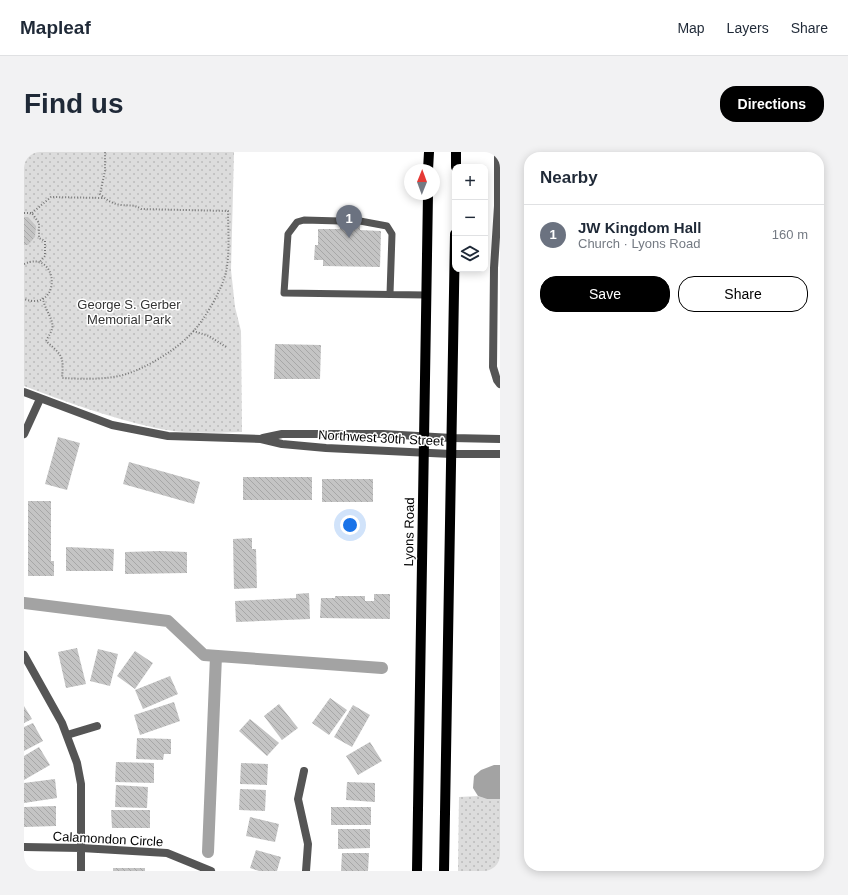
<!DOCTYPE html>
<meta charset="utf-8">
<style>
:root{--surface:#fff;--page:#f2f2f3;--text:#1f2937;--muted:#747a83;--line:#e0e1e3;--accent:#000}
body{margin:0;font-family:Arial,sans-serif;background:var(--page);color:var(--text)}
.controls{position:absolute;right:12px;top:12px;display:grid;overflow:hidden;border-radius:8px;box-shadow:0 2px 10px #0003}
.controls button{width:36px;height:36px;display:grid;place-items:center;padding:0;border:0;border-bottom:1px solid var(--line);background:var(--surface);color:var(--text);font:20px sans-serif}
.compass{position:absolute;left:380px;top:12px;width:36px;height:36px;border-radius:50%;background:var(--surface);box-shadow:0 2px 10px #0003;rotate:1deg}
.you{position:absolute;left:326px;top:373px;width:14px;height:14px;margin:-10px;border:3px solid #fff;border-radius:50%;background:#1a73e8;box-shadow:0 0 0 6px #1a73e833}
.badge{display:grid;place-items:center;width:26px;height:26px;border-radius:50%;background:var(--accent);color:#fff;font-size:13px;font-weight:700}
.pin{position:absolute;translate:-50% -33px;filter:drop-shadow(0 1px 2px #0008)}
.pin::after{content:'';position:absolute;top:21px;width:14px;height:12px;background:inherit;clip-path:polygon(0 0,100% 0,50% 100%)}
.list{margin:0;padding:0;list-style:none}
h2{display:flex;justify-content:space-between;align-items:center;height:52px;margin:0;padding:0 16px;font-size:17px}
h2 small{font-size:13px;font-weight:400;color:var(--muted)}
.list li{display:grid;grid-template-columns:26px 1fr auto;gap:12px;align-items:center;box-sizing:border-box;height:60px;padding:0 16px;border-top:1px solid var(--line)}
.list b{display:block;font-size:15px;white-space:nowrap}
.list p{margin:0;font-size:13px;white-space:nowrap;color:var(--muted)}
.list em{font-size:13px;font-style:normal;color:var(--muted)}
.actions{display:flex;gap:8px;padding:12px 16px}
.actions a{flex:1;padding:9px 0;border:1px solid var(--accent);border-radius:16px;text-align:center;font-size:14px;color:var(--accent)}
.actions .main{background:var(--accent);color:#fff}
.icon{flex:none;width:22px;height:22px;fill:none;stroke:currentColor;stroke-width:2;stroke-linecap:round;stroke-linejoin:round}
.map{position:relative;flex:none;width:476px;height:719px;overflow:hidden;border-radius:16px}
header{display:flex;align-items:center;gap:24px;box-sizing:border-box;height:56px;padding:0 20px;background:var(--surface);border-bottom:1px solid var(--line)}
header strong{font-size:19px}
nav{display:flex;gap:22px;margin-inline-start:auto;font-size:14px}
.intro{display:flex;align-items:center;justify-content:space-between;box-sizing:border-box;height:96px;padding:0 24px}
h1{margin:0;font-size:28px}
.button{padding:10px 18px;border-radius:16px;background:var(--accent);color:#fff;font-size:14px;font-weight:700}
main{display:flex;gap:24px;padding:0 24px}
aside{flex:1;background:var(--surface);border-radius:16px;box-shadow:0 2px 10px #0003}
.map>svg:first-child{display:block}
.park{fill:url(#park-dots)}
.water{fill:#a3a3a3}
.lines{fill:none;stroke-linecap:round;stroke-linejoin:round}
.canal{stroke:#a3a3a3;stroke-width:12}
.building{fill:url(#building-back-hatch)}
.path{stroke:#777;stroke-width:2;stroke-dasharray:1 2;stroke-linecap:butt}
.service{stroke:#555;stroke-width:7}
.minor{stroke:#555;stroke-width:8}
.primary{stroke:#000;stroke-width:10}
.labels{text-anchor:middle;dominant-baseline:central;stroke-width:3;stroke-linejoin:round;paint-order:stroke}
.park-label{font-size:13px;fill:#333;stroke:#fff}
.street-label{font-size:13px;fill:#000;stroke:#fff}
</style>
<header>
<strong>Mapleaf</strong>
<nav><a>Map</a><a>Layers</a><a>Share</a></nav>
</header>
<div class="intro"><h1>Find us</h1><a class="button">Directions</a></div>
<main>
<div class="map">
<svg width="476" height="719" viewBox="0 0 476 719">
<defs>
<pattern id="park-dots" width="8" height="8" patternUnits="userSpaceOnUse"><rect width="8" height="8" fill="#dcdcdc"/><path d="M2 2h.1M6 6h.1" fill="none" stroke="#bbb" stroke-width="1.8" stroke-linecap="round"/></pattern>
<pattern id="building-back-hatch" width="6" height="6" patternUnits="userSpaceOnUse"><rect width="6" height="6" fill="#c4c4c4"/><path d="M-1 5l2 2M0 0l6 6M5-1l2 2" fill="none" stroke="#a7a7a7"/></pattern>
</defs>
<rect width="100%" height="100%" fill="#fff"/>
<path class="park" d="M0 0H210L207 118 211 155 217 179 218 280C191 281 158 282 132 276 86 266 43 250 0 234Z
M454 644 463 647H476V719H434L435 645Z"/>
<path class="water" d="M470 613H476V647H463L454 644 449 636 450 624 457 618Z"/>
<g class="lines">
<path class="canal" d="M0 451 144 469 180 503 358 516
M184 700 192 504"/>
</g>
<path class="building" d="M317 61H336V78L357 79 356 115 299 114V108H290L291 93H294V77H316Z
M0 65H4L12 74 11 85 4 93H0Z
M251 192 297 193 296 227H250Z
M34 285 56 291 43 338 21 332Z
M105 310 176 330 170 352 99 332Z
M219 325H288V348H219Z
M298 327H349V350H298Z
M4 349H27V409H30V424H4Z
M228 386V397H232L233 436 210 437 209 387Z
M42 395 90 397 89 419H42Z
M136 399 163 400V421L101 422V400Z
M285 441 286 467 212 470 211 449 272 446V442Z
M350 442H366V467L296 466 297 446H311V444H341V449H350Z
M53 496 62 532 42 536 34 500Z
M74 497 94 502 86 534 66 529Z
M111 499 129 511 111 537 93 524Z
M146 524 154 542 119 557 111 538Z
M306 546 323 558 305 583 288 571Z
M150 550 156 569 116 583 110 563Z
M255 552 274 576 258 588 240 564Z
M329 553 346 563 328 595 310 585Z
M0 554 8 567 0 571Z
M226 567 255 591 243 604 215 579Z
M9 571 19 589 0 599V575Z
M113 586 147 587V602H140L139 608 112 607Z
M346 590 358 609 334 623 322 604Z
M15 595 26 613 0 628V604Z
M92 610 130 611V631L91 630Z
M217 611 244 612 243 633 216 632Z
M31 627 33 646 0 651V631Z
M323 630 351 631V650L322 648Z
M92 633 124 635 123 656 91 655Z
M216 637 242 638 241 659 215 658Z
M32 654V674L0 675V655Z
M307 655H347V673H307Z
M87 658H126V676H88Z
M226 665 255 672 251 690 222 684Z
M314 677H346V696L314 697Z
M232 698 257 705 253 719H235L226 716Z
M318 701H345L344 719H317Z
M89 716H121V719H89Z"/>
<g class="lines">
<path class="path" d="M0 61H8L15 71V86L21 89V104L15 111
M8 61 27 45 79 46
M0 112C35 96 39 161 0 147
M19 146C20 157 31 169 28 177 27 181 24 185 22 189 38 203 40 204 38 226 57 227 80 228 99 223 121 217 150 199 166 183 180 169 198 138 202 120 206 100 204 78 204 59L117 57C110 52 105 54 97 53 89 52 82 48 76 42L81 19V0
M169 179 185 184 202 195"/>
<path class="service" d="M316 69 280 68 273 70 264 82 260 141 402 143
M336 69 363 74 368 82 366 142"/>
<path class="minor" d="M474 0V54L470 116 469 215 473 228 476 232
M0 240 88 273 144 284 237 287 258 292 302 296 427 302H476
M0 282 16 247
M239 286 258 282H359L428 286 476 287
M0 503 38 571 53 611 57 632V719
M43 583 73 574
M280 619 274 647 284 692 282 719
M0 695 57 696 143 701 187 719"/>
<path class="primary" d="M432 15V0
M404 18 405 0
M393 719 404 42
M420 719 431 82"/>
</g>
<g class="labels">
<g class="park-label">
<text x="105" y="152">George S. Gerber<tspan x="105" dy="15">Memorial Park</tspan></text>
</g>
<g class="street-label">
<text transform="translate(357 286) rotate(3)">Northwest 30th Street</text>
<text transform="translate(385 380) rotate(-89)">Lyons Road</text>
<text transform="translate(84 687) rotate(3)">Calamondon Circle</text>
</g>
</g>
</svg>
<div class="controls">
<button>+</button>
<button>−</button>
<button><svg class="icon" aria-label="layers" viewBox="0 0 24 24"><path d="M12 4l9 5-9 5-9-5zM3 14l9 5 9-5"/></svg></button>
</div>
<svg class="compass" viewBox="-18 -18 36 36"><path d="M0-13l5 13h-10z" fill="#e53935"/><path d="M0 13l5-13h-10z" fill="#747a83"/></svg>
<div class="you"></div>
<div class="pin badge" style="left:325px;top:86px;background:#6b7280">1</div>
</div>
<aside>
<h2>Nearby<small></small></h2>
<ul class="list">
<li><span class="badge" style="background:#6b7280">1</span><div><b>JW Kingdom Hall</b><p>Church · Lyons Road</p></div><em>160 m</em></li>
</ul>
<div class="actions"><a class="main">Save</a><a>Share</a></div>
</aside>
</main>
